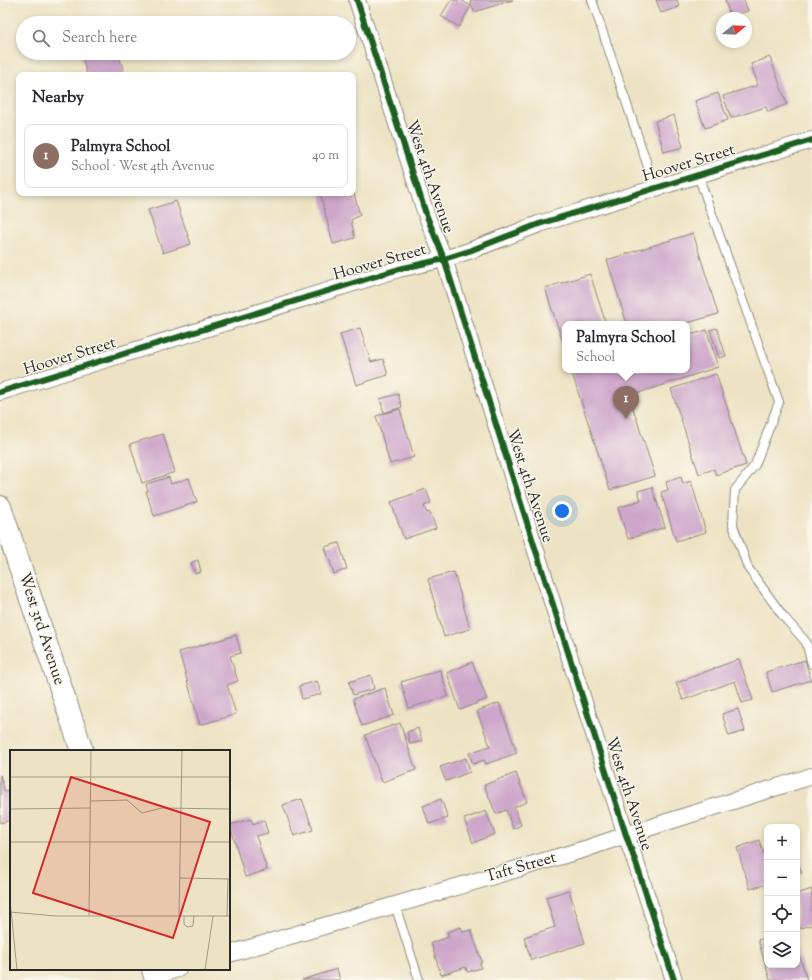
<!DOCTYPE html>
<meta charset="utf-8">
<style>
:root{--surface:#fff;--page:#f7f7f7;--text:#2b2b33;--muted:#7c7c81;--line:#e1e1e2;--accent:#d93025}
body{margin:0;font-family:"Sorts Mill Goudy",serif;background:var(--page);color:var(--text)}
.controls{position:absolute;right:12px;bottom:12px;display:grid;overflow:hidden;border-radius:8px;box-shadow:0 2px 6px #0003}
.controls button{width:36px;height:36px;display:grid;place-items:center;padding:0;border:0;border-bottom:1px solid var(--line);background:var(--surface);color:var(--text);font:20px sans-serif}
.compass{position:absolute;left:716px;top:12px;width:36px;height:36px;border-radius:50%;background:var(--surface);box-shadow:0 2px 6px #0003;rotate:72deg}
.you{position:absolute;left:562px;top:511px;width:14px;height:14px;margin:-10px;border:3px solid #fff;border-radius:50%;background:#1a73e8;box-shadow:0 0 0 6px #1a73e833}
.badge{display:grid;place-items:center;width:26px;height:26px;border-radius:50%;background:var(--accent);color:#fff;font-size:13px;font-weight:700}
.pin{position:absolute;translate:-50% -33px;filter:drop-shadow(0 1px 2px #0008)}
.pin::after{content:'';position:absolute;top:21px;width:14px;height:12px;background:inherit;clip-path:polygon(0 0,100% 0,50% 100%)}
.popup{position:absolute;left:562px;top:321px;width:128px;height:52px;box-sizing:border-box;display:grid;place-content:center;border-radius:8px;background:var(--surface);filter:drop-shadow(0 1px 3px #0005);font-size:13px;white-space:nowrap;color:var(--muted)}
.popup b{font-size:15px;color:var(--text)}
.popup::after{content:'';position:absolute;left:50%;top:100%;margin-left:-8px;border:8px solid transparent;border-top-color:var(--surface)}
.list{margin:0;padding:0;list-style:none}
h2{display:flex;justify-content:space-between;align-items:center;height:52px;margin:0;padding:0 16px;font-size:17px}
h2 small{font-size:13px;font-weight:400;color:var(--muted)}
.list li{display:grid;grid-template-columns:26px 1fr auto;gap:12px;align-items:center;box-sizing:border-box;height:64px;margin:0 8px 8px;padding:0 8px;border:1px solid var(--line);border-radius:8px}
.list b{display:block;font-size:15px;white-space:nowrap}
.list p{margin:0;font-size:13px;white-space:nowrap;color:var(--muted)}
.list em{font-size:13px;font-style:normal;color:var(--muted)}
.icon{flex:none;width:22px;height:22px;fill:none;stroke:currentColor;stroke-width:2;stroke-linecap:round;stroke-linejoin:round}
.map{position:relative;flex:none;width:812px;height:980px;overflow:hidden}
.search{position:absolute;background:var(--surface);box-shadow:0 2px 6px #0003;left:16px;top:16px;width:340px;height:44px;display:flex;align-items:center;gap:10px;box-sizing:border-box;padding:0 14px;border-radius:22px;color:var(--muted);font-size:15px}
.panel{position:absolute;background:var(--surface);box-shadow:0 2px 6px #0003;left:16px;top:72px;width:340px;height:124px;border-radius:8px}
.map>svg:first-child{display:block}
.building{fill:#cda6cb}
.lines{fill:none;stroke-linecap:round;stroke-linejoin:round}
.lane-casing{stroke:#8c8778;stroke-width:10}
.street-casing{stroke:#8c8778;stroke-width:18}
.secondary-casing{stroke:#8c8778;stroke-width:24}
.lane{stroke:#fff;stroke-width:8}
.street{stroke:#fff;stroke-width:16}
.secondary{stroke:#fff;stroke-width:22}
.cycleway-casing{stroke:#fbf7ec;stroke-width:8}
.cycleway{stroke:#1b5e20;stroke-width:6}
.labels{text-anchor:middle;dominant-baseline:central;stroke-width:3;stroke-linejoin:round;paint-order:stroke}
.street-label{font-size:16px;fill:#2b2b2b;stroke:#fbf7ec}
.inset-road{fill:none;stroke:#9f9987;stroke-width:1}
.view{fill:#d62828;fill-opacity:0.15;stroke:#d62828;stroke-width:2}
.inset-edge{fill:none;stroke:#2b2b2b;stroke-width:2}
</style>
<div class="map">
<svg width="812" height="980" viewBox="0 0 812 980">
<rect width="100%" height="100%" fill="#fbf7ec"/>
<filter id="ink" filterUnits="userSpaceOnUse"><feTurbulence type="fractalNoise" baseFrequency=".025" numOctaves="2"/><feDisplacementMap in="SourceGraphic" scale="8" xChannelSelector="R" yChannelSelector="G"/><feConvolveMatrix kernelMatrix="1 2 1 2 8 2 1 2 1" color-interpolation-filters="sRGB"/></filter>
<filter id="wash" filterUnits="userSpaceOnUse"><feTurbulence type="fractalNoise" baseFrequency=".012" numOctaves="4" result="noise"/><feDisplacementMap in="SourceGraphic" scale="16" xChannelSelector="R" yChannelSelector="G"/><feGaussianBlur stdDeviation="0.9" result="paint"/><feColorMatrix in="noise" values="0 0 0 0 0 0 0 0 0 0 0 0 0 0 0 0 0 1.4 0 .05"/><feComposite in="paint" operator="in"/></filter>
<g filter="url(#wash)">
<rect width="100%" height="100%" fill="#ede3c4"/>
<g id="blocks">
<path class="building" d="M451 0H461L471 6 459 27 441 16Z
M470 0H513L474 12Z
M656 0H677L679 7 661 13Z
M725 0H744L748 11 730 16Z
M83 53H118L125 75H87L81 54Z
M770 57 787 104 768 112 766 107 731 118 723 96 758 85 751 64Z
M718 93 728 120 705 128 695 101Z
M674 115 683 147 664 152 655 121Z
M353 190 360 215 351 220 355 238 333 244 320 193H353Z
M176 201 191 244 163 253 148 210Z
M693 233 718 314 684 324H627L607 260Z
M590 274 606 324H565V349L545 288Z
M360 328 371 362 383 359 388 375 356 385 340 334Z
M717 328 726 356 719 358 710 330Z
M707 330 718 367 629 396 655 476 610 490 571 370H687V336Z
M716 374 746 465 716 475 714 469 699 474 671 389Z
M398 394 402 407 384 413 380 399Z
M400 409 414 457 390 464 376 416Z
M163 434 175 472 142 483 130 444Z
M169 477 171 484 189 478 197 502 154 516 146 491H148L146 484Z
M681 477 683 484 691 481 706 532 676 541 661 492 668 490 666 482Z
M652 487 665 527 628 539 618 508 641 500 638 491Z
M426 489 431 503 424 506 427 513 430 512 436 528 404 539 391 502Z
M339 543 347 569 334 574 325 547Z
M198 560 201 572 195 574 191 563Z
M454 572 470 629 444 637 428 579Z
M236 635 241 653 230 656 238 681 227 685 236 714 200 725 179 652Z
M739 659 753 700 742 703 735 681 683 700 676 683Z
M805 660 811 680 772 692 766 672Z
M472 662 487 699 460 710 447 673Z
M440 670 448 696 409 708 401 682Z
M371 675 374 689 353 695 349 682Z
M317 681 321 694 302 699 299 686Z
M385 688 394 715 362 726 353 699Z
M499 703 517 753 486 764 484 760 473 764 469 753 490 746 477 711Z
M738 709 745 731 729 736 722 714Z
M400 723 416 770 382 782 365 735Z
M418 728 422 741 410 744 407 732Z
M466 758 470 772 446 781 440 767Z
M516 773 527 802 514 807 521 825 513 829 506 810 496 814 484 785Z
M0 775 5 792 11 791V820L0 823Z
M302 799 313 830 294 836 283 805Z
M441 799 448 818 429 824 423 806Z
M486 811 495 834 473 843 464 819Z
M251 819 253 824 264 820 268 833 256 836 267 870 245 877 230 825Z
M759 840 763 852 767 851V884L750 889 737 848Z
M797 859 802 873 797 874Z
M812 889V925L797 929V894Z
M569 890 585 943 531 960 524 937 555 927 546 897Z
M461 927 463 932 471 930 482 962 480 963 481 968 467 972 466 967 441 975 431 943 449 937 447 932Z
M767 937V965H797V948L807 980H770L758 940Z
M337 969 340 980H302Z"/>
</g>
</g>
<g filter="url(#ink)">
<use href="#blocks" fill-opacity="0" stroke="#8c8778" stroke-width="1"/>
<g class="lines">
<defs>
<path id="lane" d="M592 0 655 188
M698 175 779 402 755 465 735 490 733 525 748 568 783 616 806 642 812 664
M395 905 419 980"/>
<path id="street" d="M357 0 426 214 444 259 504 450 626 835 637 866 674 980
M0 392 399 269 444 259 469 251 539 224 812 140
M229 954 585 849 626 835 812 776
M155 976 178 969"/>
<path id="secondary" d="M0 507 82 751
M153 969 156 980"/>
</defs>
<use href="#lane" class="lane-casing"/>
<use href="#street" class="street-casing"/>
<use href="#secondary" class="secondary-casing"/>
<use href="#lane" class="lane"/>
<use href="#street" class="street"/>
<use href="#secondary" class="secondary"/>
<defs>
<path id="cycleway" d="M357 0 426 214 444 259 504 450 626 835 637 866 674 980
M0 392 399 269 444 259 469 251 539 224 812 140"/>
</defs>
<use href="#cycleway" class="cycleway-casing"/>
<use href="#cycleway" class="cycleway"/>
</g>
</g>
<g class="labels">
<g class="street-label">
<text transform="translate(689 164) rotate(-17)">Hoover Street</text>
<text transform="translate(429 177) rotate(71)">West 4th Avenue</text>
<text transform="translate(380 263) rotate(-16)">Hoover Street</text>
<text transform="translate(70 357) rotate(-17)">Hoover Street</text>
<text transform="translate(529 486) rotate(72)">West 4th Avenue</text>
<text transform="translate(41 629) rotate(72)">West 3rd Avenue</text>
<text transform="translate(628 794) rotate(72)">West 4th Avenue</text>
<text transform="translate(521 868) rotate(-16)">Taft Street</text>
</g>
</g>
<g transform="translate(10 750)">
<rect width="220" height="220" fill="#ede3c4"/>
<path class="inset-road" d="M0 27H220M81 51 117 50 132 63 152 58 220 59M0 59 80 58M0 92H220M170 128 220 129M0 150 7 220M0 162 46 166H220M79 166 81 0M169 166 172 0M174 166V174L177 177 183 176 184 166M217 166 218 129M195 220 203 166"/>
<path class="view" d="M61 27 200 72 163 188 23 143Z"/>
<rect width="220" height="220" class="inset-edge"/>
</g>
</svg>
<div class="controls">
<button>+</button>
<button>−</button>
<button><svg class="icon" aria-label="locate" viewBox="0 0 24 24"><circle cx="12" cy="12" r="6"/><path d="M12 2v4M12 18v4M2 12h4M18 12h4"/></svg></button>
<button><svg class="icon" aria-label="layers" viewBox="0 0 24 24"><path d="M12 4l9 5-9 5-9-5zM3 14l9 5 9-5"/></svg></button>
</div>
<svg class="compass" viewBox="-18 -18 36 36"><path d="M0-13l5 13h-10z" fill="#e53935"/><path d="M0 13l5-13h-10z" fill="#7c7c81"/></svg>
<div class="you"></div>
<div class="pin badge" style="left:626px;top:419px;background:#8d6e63">1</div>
<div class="popup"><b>Palmyra School</b>School</div>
<div class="search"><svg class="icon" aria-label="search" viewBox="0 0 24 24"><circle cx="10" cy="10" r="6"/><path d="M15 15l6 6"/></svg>Search here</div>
<section class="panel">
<h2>Nearby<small></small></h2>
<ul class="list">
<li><span class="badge" style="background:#8d6e63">1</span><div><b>Palmyra School</b><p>School · West 4th Avenue</p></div><em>40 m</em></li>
</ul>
</section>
</div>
